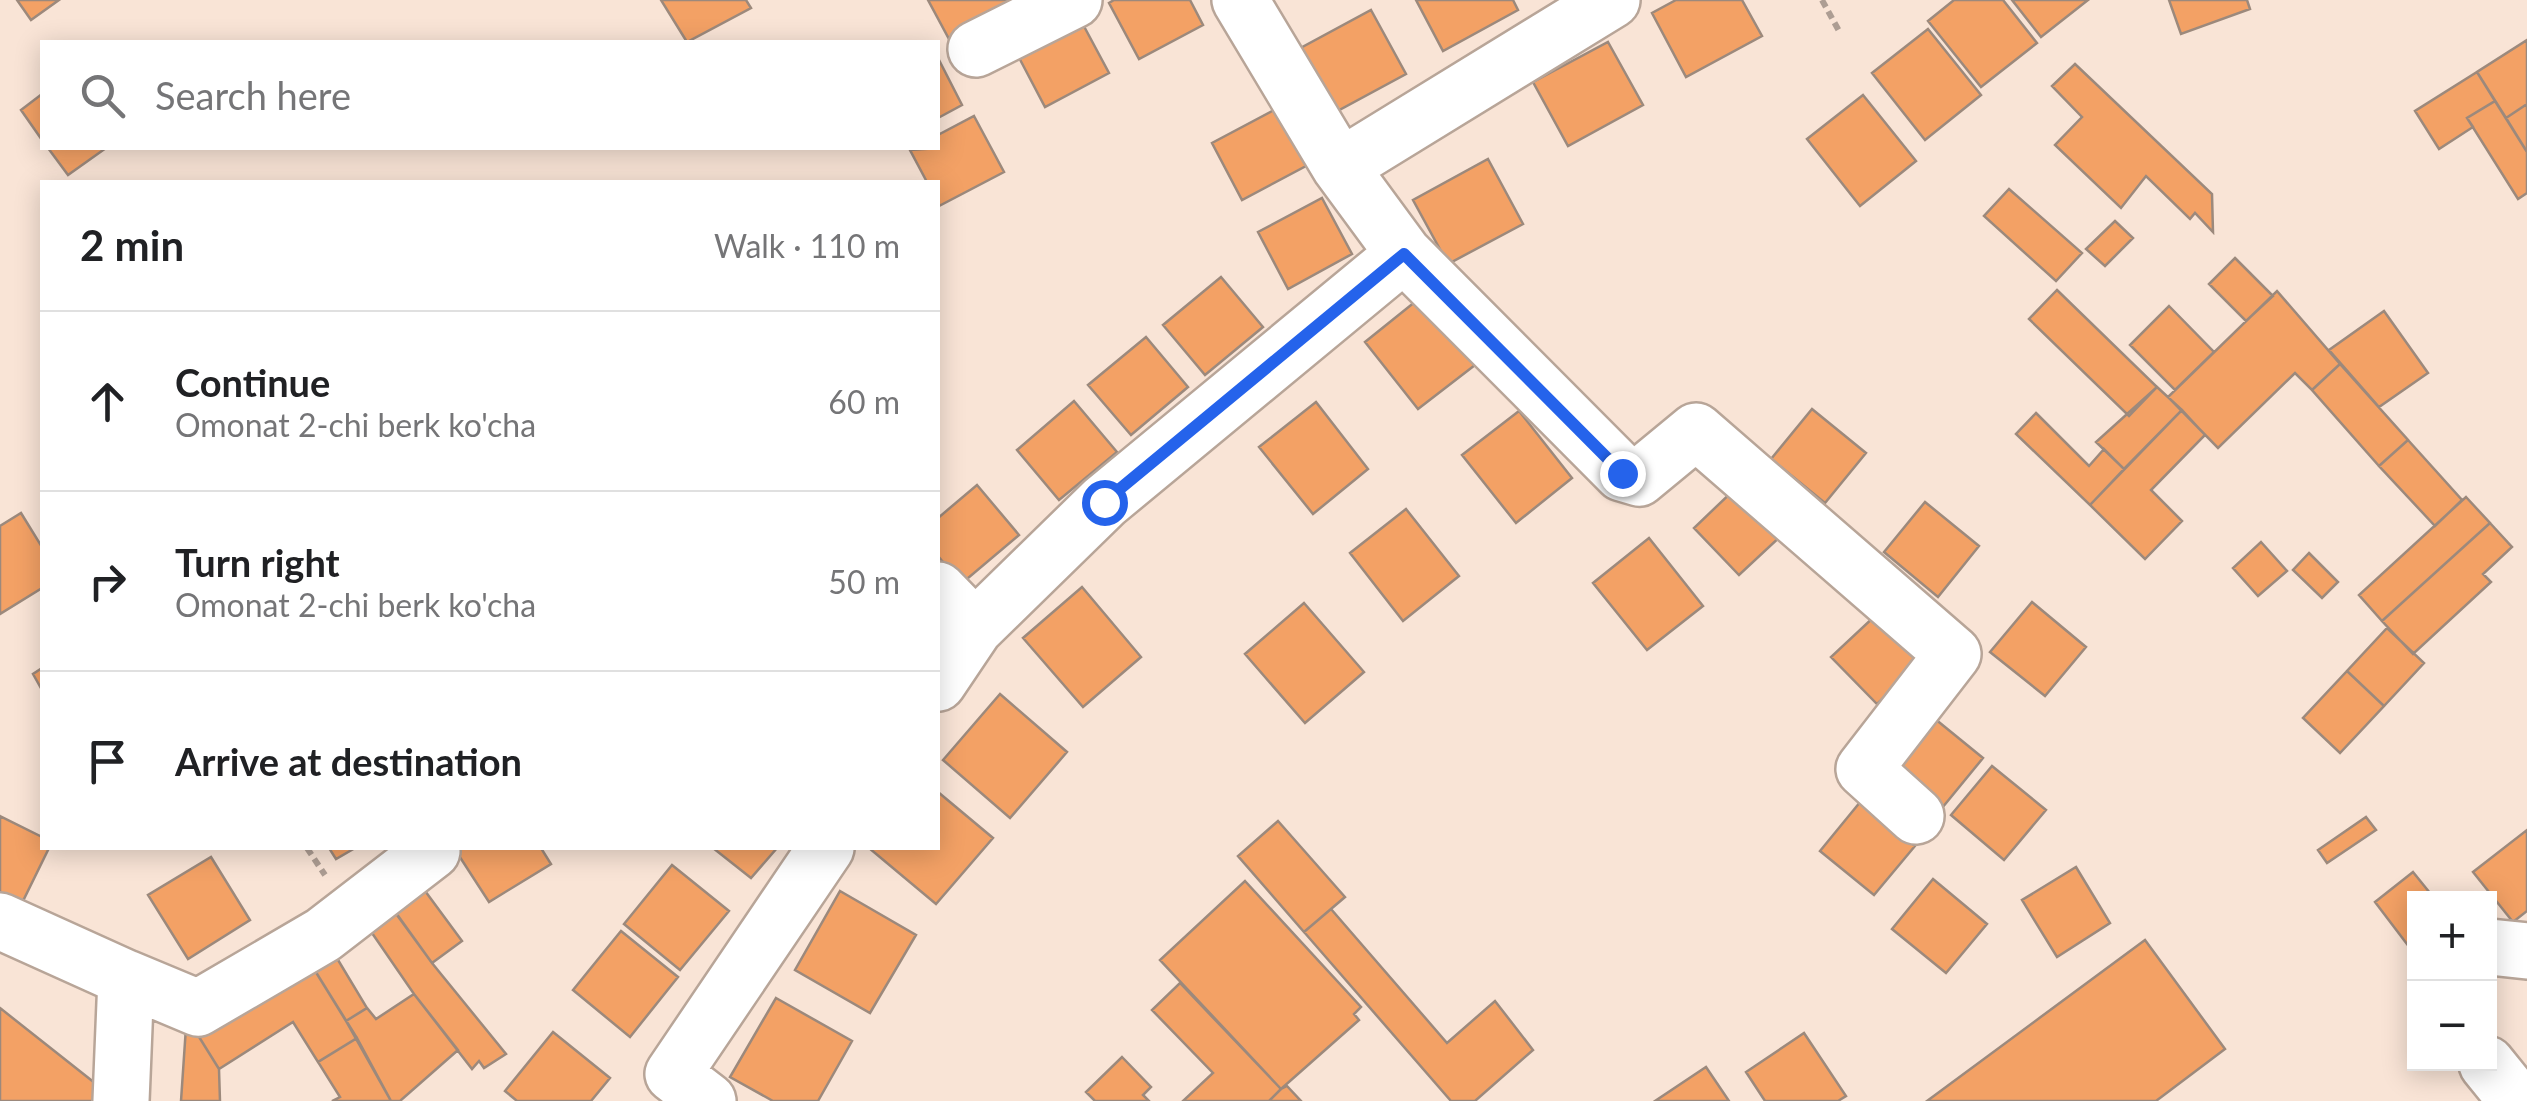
<!DOCTYPE html>
<meta charset="utf-8">
<style>
:root{--surface:#fff;--page:#f6f6f6;--text:#202124;--muted:#757577;--line:#e0e0e0}
body{margin:0;font-family:Lato,sans-serif;background:var(--page);color:var(--text)}
.controls{position:absolute;right:30px;bottom:30px;display:grid;overflow:hidden;border-radius:0px;box-shadow:0 5px 25px #0003}
.controls button{width:90px;height:90px;display:grid;place-items:center;padding:0;border:0;border-bottom:2px solid var(--line);background:var(--surface);color:var(--text);font:50px sans-serif}
.stop{position:absolute;width:30px;height:30px;margin:-22px;border:8px solid #2563eb;border-radius:50%;background:#fff}
.stop.end{background:#2563eb;border-color:#fff;box-shadow:0 2px 10px #0008}
.list{margin:0;padding:0;list-style:none}
h2{display:flex;justify-content:space-between;align-items:center;height:130px;margin:0;padding:0 40px;font-size:42px}
h2 small{font-size:32px;font-weight:400;color:var(--muted)}
.list li{display:grid;grid-template-columns:65px 1fr auto;gap:30px;align-items:center;box-sizing:border-box;height:180px;padding:0 40px;border-top:2px solid var(--line)}
.list b{display:block;font-size:38px;white-space:nowrap}
.list p{margin:0;font-size:32px;white-space:nowrap;color:var(--muted)}
.list em{font-size:32px;font-style:normal;color:var(--muted)}
.icon{flex:none;width:55px;height:55px;fill:none;stroke:currentColor;stroke-width:2;stroke-linecap:round;stroke-linejoin:round}
.map{position:relative;flex:none;width:2527px;height:1101px;overflow:hidden}
.search{position:absolute;background:var(--surface);box-shadow:0 5px 25px #0003;left:40px;top:40px;width:900px;height:110px;display:flex;align-items:center;gap:25px;box-sizing:border-box;padding:0 35px;border-radius:0px;color:var(--muted);font-size:38px}
.panel{position:absolute;background:var(--surface);box-shadow:0 5px 25px #0003;left:40px;top:180px;width:900px;height:670px;border-radius:0px}
.map>svg:first-child{display:block}
.building{fill:#f3a165;stroke:#9c897c;stroke-width:2.5}
.lines{fill:none;stroke-linecap:round;stroke-linejoin:round}
.minor-casing{stroke:#b8a598;stroke-width:60}
.path{stroke:#ad9d93;stroke-width:6;stroke-dasharray:8 5;stroke-linecap:butt}
.minor{stroke:#fff;stroke-width:55}
.route{stroke:#2563eb;stroke-width:12}
</style>
<div class="map">
<svg width="2527" height="1101" viewBox="0 0 2527 1101">
<rect width="100%" height="100%" fill="#f9e4d6"/>
<path class="building" d="M17 0H59L31 20Z
M661 0H746L751 8 687 42Z
M928 0H1010L1013 4 949 39Z
M1114 0H1190L1203 25 1139 59 1109 3Z
M1416 0H1513L1518 10 1443 51Z
M1676 0H1742L1762 36 1686 77 1652 13Z
M1954 0H2003L2037 43 1981 87 1928 21Z
M2012 0H2088L2041 37Z
M2169 0H2247L2250 9 2181 34Z
M1371 10 1406 74 1330 115 1295 51Z
M1079 17 1109 73 1045 107 1015 50Z
M1928 29 1981 95 1925 140 1872 73Z
M2527 40V104L2506 118 2477 72Z
M1608 42 1643 105 1568 146 1533 82Z
M938 58 962 105 938 118Z
M2075 64 2212 194 2213 232 2195 213 2190 219 2146 176 2121 208 2055 145 2082 117 2052 86Z
M2477 72 2495 101 2467 118 2473 127 2439 149 2415 111Z
M42 94V140L21 110Z
M1863 95 1916 161 1860 206 1807 139Z
M2495 101 2527 152V193L2518 199 2467 118Z
M2527 104V152L2506 118Z
M1276 109 1306 166 1242 200 1212 143Z
M974 116 1004 172 939 206 938 182H927L910 150 938 148V135Z
M48 148H106L68 175Z
M1488 159 1523 224 1448 264 1413 200Z
M2009 189 2082 253 2056 281 1984 216Z
M1322 198 1352 254 1288 289 1258 232Z
M2115 221 2133 238 2105 266 2086 249Z
M2235 258 2273 296 2246 321 2209 284Z
M1221 277 1263 327 1205 375 1163 325Z
M2057 290 2157 387 2129 416 2029 319Z
M2277 291 2340 364 2312 390 2295 373 2218 448 2168 397Z
M1421 297 1475 365 1418 409 1365 342Z
M2169 306 2214 352 2175 390 2130 345Z
M2384 311 2428 373 2379 407 2329 350Z
M1146 337 1188 387 1131 435 1088 385Z
M2340 364 2408 440 2379 466 2312 390Z
M2157 387 2182 410 2124 469 2096 442Z
M1074 401 1117 452 1059 500 1017 450Z
M1316 402 1368 469 1313 514 1259 447Z
M1812 409 1866 453 1825 503 1771 459Z
M2182 410 2205 435 2151 490 2182 521 2145 559 2090 505Z
M1519 411 1572 478 1516 523 1462 455Z
M2036 413 2089 466 2104 449 2124 469 2090 505 2016 434Z
M2408 440 2462 500 2435 526 2379 466Z
M977 485 1019 535 961 584 938 556V518Z
M1739 485 1784 533 1739 575 1694 528Z
M2466 497 2490 523 2382 621 2359 595Z
M1925 502 1979 546 1938 597 1884 552Z
M1406 509 1459 576 1403 621 1350 553Z
M21 513 42 547V588L0 614V526Z
M2490 523 2512 547 2483 574 2491 582 2413 654 2382 621Z
M1649 538 1703 606 1647 650 1593 583Z
M2261 542 2287 571 2258 596 2233 568Z
M2309 553 2338 582 2322 598 2293 570Z
M1082 587 1141 657 1083 707 1023 638Z
M2032 602 2086 647 2045 696 1990 652Z
M1304 603 1364 672 1305 723 1245 654Z
M1877 614 1922 662 1877 704 1831 657Z
M2387 628 2424 663 2384 706 2347 671Z
M42 668V690L33 674Z
M2347 671 2384 706 2340 753 2303 718Z
M1000 694 1067 752 1010 818 943 760Z
M1929 714 1983 758 1942 808 1888 764Z
M1992 766 2046 810 2004 860 1951 815Z
M938 792 993 838 936 904 869 848H938Z
M1861 801 1915 846 1874 895 1820 851Z
M0 816 42 837V848H49L21 905 0 895Z
M2366 817 2376 830 2327 863 2318 850Z
M1278 821 1345 897 1304 932 1238 856Z
M2527 830V911L2513 922 2473 872Z
M329 848H355L336 859Z
M454 848H541L551 864 489 902Z
M713 848H777L751 878Z
M211 857 250 920 188 959 148 895Z
M672 865 729 911 680 970 624 924Z
M2076 867 2110 923 2057 957 2022 900Z
M2413 872 2434 898H2414V945L2410 948 2375 902Z
M1933 879 1987 924 1946 973 1892 929Z
M417 880 462 941 432 963 381 893Z
M1245 881 1361 1007 1354 1014 1359 1020 1281 1089 1160 960Z
M840 891 916 935 870 1013 795 970Z
M386 899 432 963 506 1054 484 1068 479 1061 472 1069 414 994 361 917Z
M1331 909 1447 1043 1495 1001 1533 1050 1475 1101H1451L1304 932Z
M621 931 678 977 630 1037 573 990Z
M326 940 367 1008 346 1021 304 953Z
M2145 940 2225 1049 2156 1101H1927Z
M304 953 357 1038 318 1062 293 1022 219 1069 191 1024Z
M1180 983 1281 1089 1269 1101H1183L1213 1073 1152 1010Z
M414 994 458 1050 400 1101H391L346 1021 367 1008 376 1019Z
M776 998 852 1041 818 1101H773L730 1077Z
M0 1008 110 1095 105 1101H0Z
M191 1024 219 1069 220 1101H181L186 1027Z
M553 1032 610 1078 591 1101H517L505 1091Z
M1804 1033 1846 1096 1838 1101H1765L1746 1072Z
M357 1038 391 1101H332L340 1097 318 1062Z
M1122 1057 1151 1087 1143 1095 1149 1101H1095L1086 1092Z
M1706 1067 1729 1101H1655Z
M1287 1086 1301 1101H1269L1281 1089Z"/>
<g class="lines">
<defs>
<path id="minor" d="M1240 0 1340 167 1404 254 1622 473 1639 478 1696 431 1953 654 1864 769 1916 816
M976 49 1074 0
M1340 167 1612 0
M938 590 975 628
M938 683 975 628 1104 502 1404 254
M0 921 126 978
M2490 947 2527 951
M2487 1064 2517 1101
M121 1101 126 978 198 1008 323 935 432 851
M708 1101 673 1074 826 848"/>
</defs>
<use href="#minor" class="minor-casing"/>
<path class="path" d="M1822 0 1839 31
M307 848 325 875"/>
<use href="#minor" class="minor"/>
</g>
<g class="lines">
<path class="route" d="M1104 502 1404 254 1622 473"/>
</g>
</svg>
<div class="controls">
<button>+</button>
<button>−</button>
</div>
<div class="stop" style="left:1104px;top:502px"></div>
<div class="stop end" style="left:1622px;top:473px"></div>
<div class="search"><svg class="icon" aria-label="search" viewBox="0 0 24 24"><circle cx="10" cy="10" r="6"/><path d="M15 15l6 6"/></svg>Search here</div>
<section class="panel">
<h2>2 min<small>Walk · 110 m</small></h2>
<ul class="list">
<li><svg class="icon" aria-label="ahead" viewBox="0 0 24 24"><path d="M12 20V5M6 11l6-6 6 6"/></svg><div><b>Continue</b><p>Omonat 2-chi berk ko'cha</p></div><em>60 m</em></li>
<li><svg class="icon" aria-label="right" viewBox="0 0 24 24"><path d="M7 20v-9h11M14 6l5 5-5 5"/></svg><div><b>Turn right</b><p>Omonat 2-chi berk ko'cha</p></div><em>50 m</em></li>
<li><svg class="icon" aria-label="arrive" viewBox="0 0 24 24"><path d="M6 21V4h12l-3 4 3 4H6"/></svg><div><b>Arrive at destination</b></div></li>
</ul>
</section>
</div>
